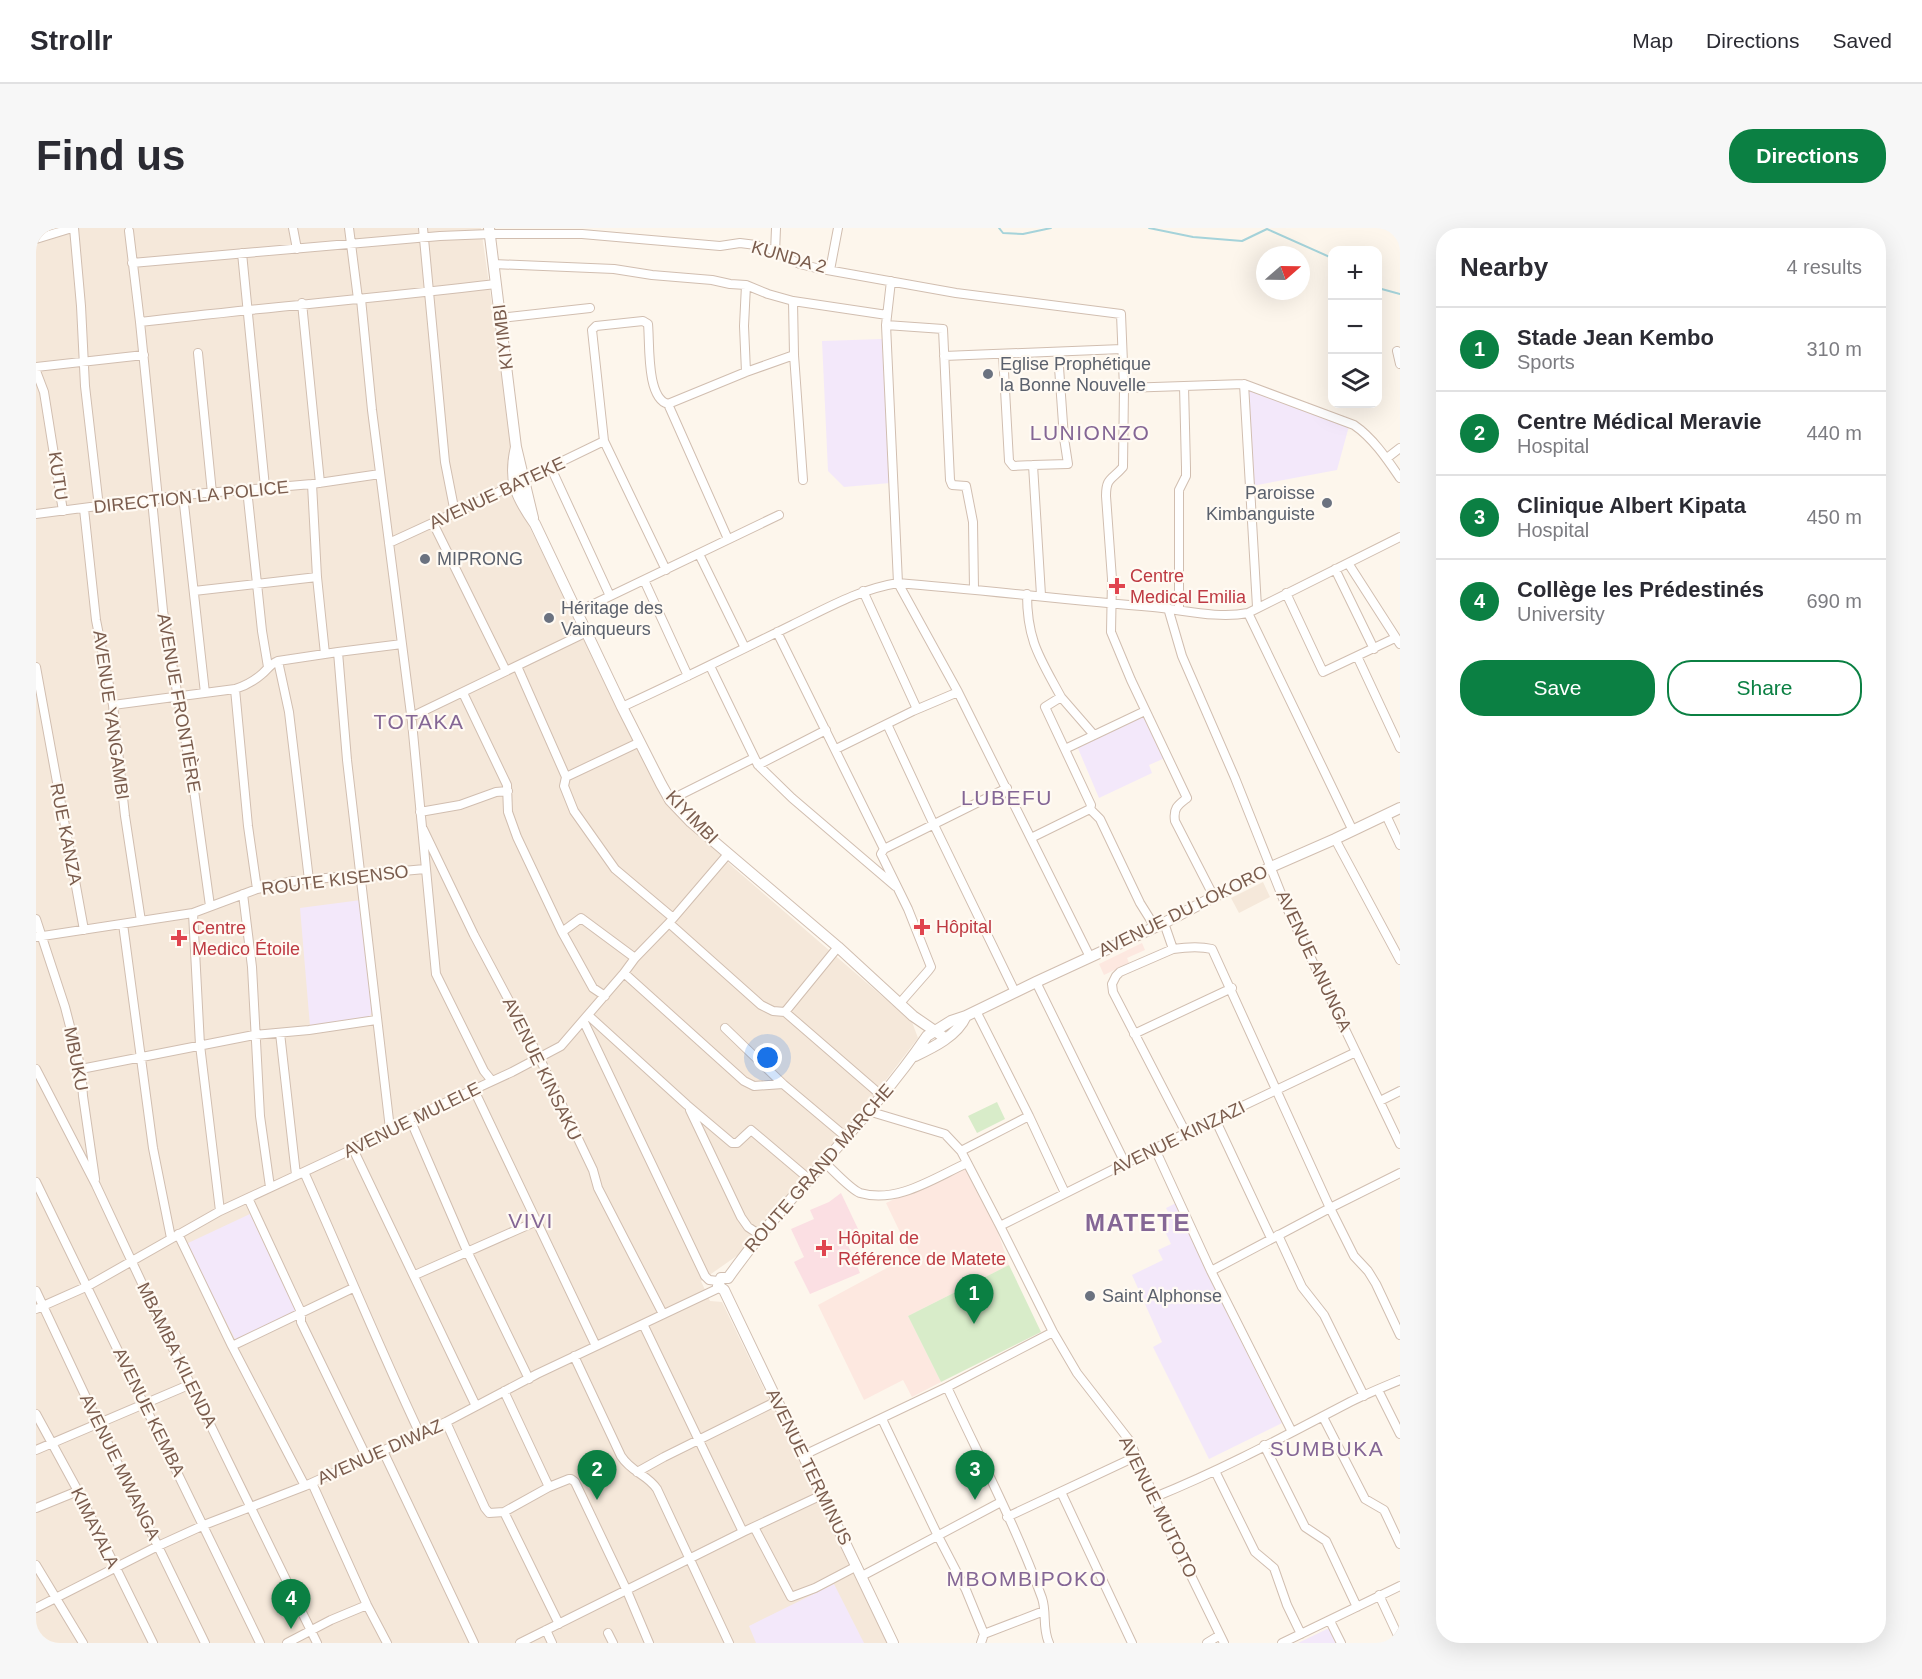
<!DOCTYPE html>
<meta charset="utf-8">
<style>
:root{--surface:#fff;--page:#f7f7f7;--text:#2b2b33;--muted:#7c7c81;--line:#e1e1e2;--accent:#0b8043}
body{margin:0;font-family:Helvetica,sans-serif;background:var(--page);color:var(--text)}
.controls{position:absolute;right:18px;top:18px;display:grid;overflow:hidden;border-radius:12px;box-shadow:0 6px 24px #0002}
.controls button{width:54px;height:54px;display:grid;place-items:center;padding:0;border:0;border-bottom:2px solid var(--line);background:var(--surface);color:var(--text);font:30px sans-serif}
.compass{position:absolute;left:1220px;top:18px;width:54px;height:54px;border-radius:50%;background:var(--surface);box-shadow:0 6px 24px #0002;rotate:70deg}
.you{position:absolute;left:732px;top:830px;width:21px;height:21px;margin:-15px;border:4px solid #fff;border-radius:50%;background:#1a73e8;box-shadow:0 0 0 9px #1a73e833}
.badge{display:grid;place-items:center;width:39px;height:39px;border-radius:50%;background:var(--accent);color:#fff;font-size:20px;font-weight:700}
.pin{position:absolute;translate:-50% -50px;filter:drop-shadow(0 2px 3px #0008)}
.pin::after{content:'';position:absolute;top:32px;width:21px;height:18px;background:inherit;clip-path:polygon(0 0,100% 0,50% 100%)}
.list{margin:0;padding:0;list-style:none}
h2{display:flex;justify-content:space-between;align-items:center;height:78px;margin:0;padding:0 24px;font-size:26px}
h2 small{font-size:20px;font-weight:400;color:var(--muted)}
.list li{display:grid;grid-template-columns:39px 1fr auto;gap:18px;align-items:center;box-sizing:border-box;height:84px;padding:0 24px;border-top:2px solid var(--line)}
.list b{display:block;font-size:22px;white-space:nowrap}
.list p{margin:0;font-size:20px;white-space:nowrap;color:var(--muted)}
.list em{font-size:20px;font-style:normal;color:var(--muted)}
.actions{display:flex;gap:12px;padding:18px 24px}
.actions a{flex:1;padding:14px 0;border:2px solid var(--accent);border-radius:24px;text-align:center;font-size:21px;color:var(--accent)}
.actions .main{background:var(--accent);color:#fff}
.icon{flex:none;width:33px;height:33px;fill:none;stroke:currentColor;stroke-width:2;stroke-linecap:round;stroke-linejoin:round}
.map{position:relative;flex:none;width:1364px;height:1415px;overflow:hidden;border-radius:24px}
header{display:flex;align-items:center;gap:36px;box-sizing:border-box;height:84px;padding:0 30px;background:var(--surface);border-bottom:2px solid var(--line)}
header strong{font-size:28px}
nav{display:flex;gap:33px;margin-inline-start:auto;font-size:21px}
.intro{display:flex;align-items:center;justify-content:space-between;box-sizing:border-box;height:144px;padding:0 36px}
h1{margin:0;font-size:42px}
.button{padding:15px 27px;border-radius:24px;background:var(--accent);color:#fff;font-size:21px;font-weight:700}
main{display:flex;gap:36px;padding:0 36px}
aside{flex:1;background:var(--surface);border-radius:24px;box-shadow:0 6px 24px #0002}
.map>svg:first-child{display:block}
.residential{fill:#f5e8da}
.commercial{fill:#fde8e0}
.education{fill:#f3e8fa}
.medical{fill:#fbdfe3}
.green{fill:#d8ecc9}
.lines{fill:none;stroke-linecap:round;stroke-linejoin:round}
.stream{stroke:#a5d3da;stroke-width:2}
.minor-casing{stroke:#d1beb0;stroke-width:10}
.tertiary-casing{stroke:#d1beb0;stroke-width:12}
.minor{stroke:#fff;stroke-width:8}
.tertiary{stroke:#fff;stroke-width:10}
.worship-dot{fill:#6b7280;stroke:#fffaf3;stroke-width:2}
.health-dot{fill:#e0444e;stroke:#fffaf3;stroke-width:2}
.labels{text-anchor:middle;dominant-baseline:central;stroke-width:4.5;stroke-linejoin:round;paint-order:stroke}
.street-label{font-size:18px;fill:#7a5c4d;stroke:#fffaf3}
.worship-label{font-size:18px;fill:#5b616d;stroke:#fffaf3;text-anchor:start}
.health-label{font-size:18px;fill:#be3a42;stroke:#fffaf3;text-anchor:start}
.quarter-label{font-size:21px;letter-spacing:1.5px;fill:#846695;stroke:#fffaf3}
.district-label{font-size:24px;font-weight:bold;letter-spacing:1.5px;fill:#846695;stroke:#fffaf3}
</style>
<header>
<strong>Strollr</strong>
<nav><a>Map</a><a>Directions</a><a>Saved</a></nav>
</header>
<div class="intro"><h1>Find us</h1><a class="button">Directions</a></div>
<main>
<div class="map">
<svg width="1364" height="1415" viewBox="0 0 1364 1415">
<rect width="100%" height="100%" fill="#fdf6ec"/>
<path class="residential" d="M0 0H445L475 210 473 258 631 575 698 640 876 794 882 810 837 869 702 1027 665 1053 674 1073 686 1074 851 1415H0Z
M1227 654 1234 669 1203 685 1195 670Z"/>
<path class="commercial" d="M1106 715 1109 722 1091 730 1093 735 1068 747 1063 736Z
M929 938 960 999 973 1037 872 1088 905 1154 876 1169 867 1152 828 1172 782 1077 875 1027 850 975Z"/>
<path class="education" d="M846 111 854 255 808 259 792 243 786 113Z
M1212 161 1313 198 1301 242 1216 258Z
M1107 487 1129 530 1113 537 1116 545 1063 570 1041 518Z
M325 672 337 782 333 790 274 798 264 680Z
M1140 975 1190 1083 1246 1195 1173 1231 1117 1119 1126 1114 1096 1047 1127 1032 1122 1022 1135 1016 1122 989 1132 984 1130 980Z
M214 986 260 1083 200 1113 150 1016Z
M798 1356 828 1415H720L713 1398Z
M1293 1400 1300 1415H1262Z"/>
<path class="medical" d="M805 965 823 1003 809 1010 824 1045 774 1066 758 1034 768 1029 755 1001 778 991 774 982 793 974Z"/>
<path class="green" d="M961 874 969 891 941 905 932 888Z
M973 1037 1005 1104 905 1154 872 1088Z"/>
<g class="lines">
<path class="stream" d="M963 0 967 5 987 6 1015 0
M1113 0 1157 9 1206 13 1231 1 1296 30
M1342 60 1364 66"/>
<defs>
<path id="minor" d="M38 0 45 78 49 158 63 279
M257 0 261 21
M313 0 322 71
M387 0 409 234 419 285
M93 3 104 94 122 271
M0 11 36 0
M206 25 229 259
M739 25 740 0
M96 35 404 8 454 6H546L684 18 704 15 720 17 734 21 764 36 780 40 920 65 1085 86 1088 160 1087 239C1076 252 1070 249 1070 268L1076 351 1075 404 1095 452 1151 570C1142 577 1137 580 1139 593L1178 669
M457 36 578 41 616 47 676 52 694 56 710 57 732 66 757 73 851 87
M794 42 802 0
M855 53 850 97 862 355 922 464 1054 729
M710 57 708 98 710 144
M325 71 336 182 376 494 400 746 448 843 456 853
M757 73 758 127 767 252
M266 75 284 255
M464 90 554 80
M104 94C223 80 342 70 460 56
M850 97 907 101 914 252 916 257 930 258 937 294 938 361
M1361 123 1364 136
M162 125 176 265
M967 126 973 233 977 238 997 237
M908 128 1086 121
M0 139 108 127
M0 143 8 164 27 283
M1208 156 1221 379
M1088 160 1208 156 1318 197C1337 210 1351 231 1364 250
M632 176 710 144 758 127
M1351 230 1364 220
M515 240 574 368
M276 256 281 349 289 426
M211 261 226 403 232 439
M147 267 169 465
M116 272 127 383 158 562 174 678
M48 281 60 392 77 477 89 588 105 693
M0 286 147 267 276 256 344 246
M397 295 470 443
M353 315 442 274 568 213
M663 326 709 420
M1312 335 1364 416
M1299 341 1338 421
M630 342 568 213 556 102 560 98 607 93 612 96C614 115 610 170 632 176L692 311
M608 352 652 448
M158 363 281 349
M827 363 881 481
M1250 365 1287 444 1359 410
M991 366C991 413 1004 430 1025 469L1009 479 1055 577 1054 581 1064 591 1104 675 1119 699
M1005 367 997 237 1032 236 1028 210 1022 125
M1132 380 1146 428 1199 550 1250 678 1364 916
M1143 382V262L1150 248V240L1148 158
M541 384 743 287
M1212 385 1317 603
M741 404 848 621 845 626 847 630 872 681 893 734 895 739 892 743 864 775
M302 424 366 416
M1321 428 1364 520
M242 433 253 484 273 652
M481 438 530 549 528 558 538 583 579 641 636 689
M674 438 722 537 756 570 859 658
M0 439 48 702
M199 461 212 598 221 661
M427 465 471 557 472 584 481 609 526 704 557 760 569 768
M1025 469 1058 507
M77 477 199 461C209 458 218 453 226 446 232 441 234 436 242 433L302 424 311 532 354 901
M586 479C643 453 699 425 756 397 791 380 824 361 862 355 947 362 1032 372 1117 379 1148 382 1182 391 1212 385L1364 309
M375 489 551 404
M851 496 898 597 979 764
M800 521 877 483 922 464
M1029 521 1109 483
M722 537 790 502
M530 549 604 514
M634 572 718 530
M384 584 424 577 460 564 472 563
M1350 587 1364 617
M387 601 438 707 503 829 557 942 562 960 627 1086
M995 610 1054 581
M1299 611 1364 732
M848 621 971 560
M207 666 216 739 224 888 234 959
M157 685 164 817 184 983
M0 691 29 779 45 841 47 868 59 951
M633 695 725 777 737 783 749 784 846 868
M1128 695 1137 721C1151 719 1163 718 1176 721L1294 980 1318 1028 1332 1043 1340 1056 1364 1107
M87 696 117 920 135 1010
M526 704 545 690 599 730
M0 709 157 685 221 661 257 653 389 641
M1137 721 1084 744 1080 748 1076 756 1077 764 1150 905
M588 745 708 853 718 858 747 856 810 909
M1000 754 1089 935
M940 783 993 888 1029 965
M749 784 802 719
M553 788 651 877 696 915H701L715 902 773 951
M548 794 669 1048 673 1052 682 1053
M689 800 747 856
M244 805 260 947
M1098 806 1196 760
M0 841 60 957 126 1098 281 1415
M45 841 218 807 273 802 340 792
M438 862 560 1118
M1344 873 1364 863
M654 882 705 989 712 999 724 1007
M832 883 909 906 925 923 964 998 1017 1104 1041 1145 1093 1212 1138 1313 1188 1415
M374 891 431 1023 493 1151
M1179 891 1235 1010
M317 921 440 1178
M1119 921 1175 1043 1256 1204
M925 923 993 888
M788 934C797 942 814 961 824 965 861 976 898 950 931 935
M268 944C307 1031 343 1119 384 1206
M0 954 224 1415
M212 970 265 1084V1094L331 1230
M964 998 1150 905 1320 824
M142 1006 196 1118 269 1258
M1242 1007 1266 1059 1288 1087 1328 1168
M1175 1043 1294 980 1364 945
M379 1047 501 993
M0 1063 63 1197 169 1415
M0 1081 52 1058 184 983 317 921 374 891 476 844 525 818 588 745 599 730 633 695 692 626
M607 1096 707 1304
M196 1118 317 1060
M538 1128 585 1228C596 1245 611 1246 621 1261L693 1415
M911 1159C943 1228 980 1298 1006 1370 1011 1385 1006 1400 1013 1415
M1342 1162 1364 1206
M468 1163 513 1259 533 1251H535L539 1254 591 1363 613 1415
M0 1186 42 1263 117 1415
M1287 1189 1329 1271 1348 1282 1364 1316
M846 1191 902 1308 930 1362 948 1406
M410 1194 449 1280 453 1285 468 1284 523 1396
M1228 1217 1269 1299 1290 1313 1321 1379
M0 1222 155 1156
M347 1223 438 1415
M768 1227 911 1159 1017 1104
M1179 1243 1219 1324 1238 1340 1251 1377 1265 1406
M601 1244 628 1229 741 1173
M276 1255 331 1377 351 1415
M1025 1264 1096 1415
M1119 1269C1186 1242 1249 1208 1314 1174 1330 1166 1347 1159 1364 1152
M0 1280 42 1263
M468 1284 513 1259
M971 1289 1101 1228
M718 1299 755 1369 779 1360 821 1338
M0 1337 47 1415
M826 1348 965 1274
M1343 1367 1364 1412
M0 1380 122 1318 168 1297 269 1258 410 1194 501 1146 683 1060
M1294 1393 1305 1415
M510 1402 516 1415
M572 1405 577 1415
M251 1415 295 1392 331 1377
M484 1415 707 1304 788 1266
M945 1415 948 1406 1008 1383
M1171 1415 1184 1407
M1246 1415 1364 1358"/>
<path id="tertiary" d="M453 0 480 219 497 290
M480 219C472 253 480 269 499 296L586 479 625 556 634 572 655 594 802 719 877 788 909 810
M879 828C898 819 921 808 930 788
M692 1050C752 965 832 895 891 808L915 793 930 788 1000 754 1128 695 1235 639 1299 611 1364 580
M692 1050H685L682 1058 688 1062 857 1415"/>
</defs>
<use href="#minor" class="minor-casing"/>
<use href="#tertiary" class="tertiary-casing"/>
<use href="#minor" class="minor"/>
<use href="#tertiary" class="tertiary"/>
</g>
<g class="worship-dot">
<circle cx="952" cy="146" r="6"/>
<circle cx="1291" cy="275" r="6"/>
<circle cx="389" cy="331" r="6"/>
<circle cx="513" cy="390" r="6"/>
<circle cx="1054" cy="1068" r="6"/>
</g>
<g class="health-dot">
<path d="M1078 349h6v6h6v6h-6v6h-6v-6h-6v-6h6z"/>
<path d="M883 690h6v6h6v6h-6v6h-6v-6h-6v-6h6z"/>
<path d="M140 701h6v6h6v6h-6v6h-6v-6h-6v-6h6z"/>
<path d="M785 1011h6v6h6v6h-6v6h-6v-6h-6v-6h6z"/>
</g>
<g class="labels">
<g class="street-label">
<text transform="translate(753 29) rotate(16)">KUNDA 2</text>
<text transform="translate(467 109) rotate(-97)">KIYIMBI</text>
<text transform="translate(22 248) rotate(82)">KUTU</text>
<text transform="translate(461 265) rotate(-25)">AVENUE BATEKE</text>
<text transform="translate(155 269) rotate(-6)">DIRECTION LA POLICE</text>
<text transform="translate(143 475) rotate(80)">AVENUE FRONTIÈRE</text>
<text transform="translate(75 487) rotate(82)">AVENUE YANGAMBI</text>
<text transform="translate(656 589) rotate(46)">KIYIMBI</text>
<text transform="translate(30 606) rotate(79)">RUE KANZA</text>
<text transform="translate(299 652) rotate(-7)">ROUTE KISENSO</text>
<text transform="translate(1147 683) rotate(-26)">AVENUE DU LOKORO</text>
<text transform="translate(1278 733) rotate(65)">AVENUE ANUNGA</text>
<text transform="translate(40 831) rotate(79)">MBUKU</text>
<text transform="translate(506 841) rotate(64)">AVENUE KINSAKU</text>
<text transform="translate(376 892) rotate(-26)">AVENUE MULELE</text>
<text transform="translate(1142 910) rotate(-26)">AVENUE KINZAZI</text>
<text transform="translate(783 940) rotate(-49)">ROUTE GRAND MARCHE</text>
<text transform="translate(141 1127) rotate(64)">MBAMBA KILENDA</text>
<text transform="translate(113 1184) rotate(64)">AVENUE KEMBA</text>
<text transform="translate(344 1224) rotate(-24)">AVENUE DIWAZ</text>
<text transform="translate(84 1239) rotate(64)">AVENUE MWANGA</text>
<text transform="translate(773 1239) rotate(64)">AVENUE TERMINUS</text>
<text transform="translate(1122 1279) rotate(64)">AVENUE MUTOTO</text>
<text transform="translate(59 1300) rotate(64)">KIMAYALA</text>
</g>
<g class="worship-label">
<text x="964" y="136">Eglise Prophétique<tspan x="964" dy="21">la Bonne Nouvelle</tspan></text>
<text x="1279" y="265" text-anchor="end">Paroisse<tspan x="1279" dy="21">Kimbanguiste</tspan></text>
<text x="401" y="331">MIPRONG</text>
<text x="525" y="380">Héritage des<tspan x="525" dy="21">Vainqueurs</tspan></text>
<text x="1066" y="1068">Saint Alphonse</text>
</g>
<g class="health-label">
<text x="1094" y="348">Centre<tspan x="1094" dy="21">Medical Emilia</tspan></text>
<text x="900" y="699">Hôpital</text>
<text x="156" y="700">Centre<tspan x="156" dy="21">Medico Étoile</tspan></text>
<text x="802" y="1010">Hôpital de<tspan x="802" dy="21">Référence de Matete</tspan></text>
</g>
<g class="quarter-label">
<text x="1054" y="204">LUNIONZO</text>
<text x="383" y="493">TOTAKA</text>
<text x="971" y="569">LUBEFU</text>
<text x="495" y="992">VIVI</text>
<text x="1291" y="1220">SUMBUKA</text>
<text x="991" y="1350">MBOMBIPOKO</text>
</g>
<g class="district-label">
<text x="1102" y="994">MATETE</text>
</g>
</g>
</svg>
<div class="controls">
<button>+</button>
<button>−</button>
<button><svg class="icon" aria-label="layers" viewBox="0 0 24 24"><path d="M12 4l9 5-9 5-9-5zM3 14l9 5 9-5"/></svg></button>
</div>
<svg class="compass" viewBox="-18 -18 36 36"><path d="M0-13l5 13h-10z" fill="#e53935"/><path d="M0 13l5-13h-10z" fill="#7c7c81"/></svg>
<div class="you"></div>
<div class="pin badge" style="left:938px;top:1096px">1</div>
<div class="pin badge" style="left:561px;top:1272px">2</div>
<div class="pin badge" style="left:939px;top:1272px">3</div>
<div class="pin badge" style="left:255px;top:1401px">4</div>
</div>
<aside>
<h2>Nearby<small>4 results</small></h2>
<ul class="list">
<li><span class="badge">1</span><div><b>Stade Jean Kembo</b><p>Sports</p></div><em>310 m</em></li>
<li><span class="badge">2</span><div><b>Centre Médical Meravie</b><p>Hospital</p></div><em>440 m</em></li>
<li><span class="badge">3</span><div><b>Clinique Albert Kipata</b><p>Hospital</p></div><em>450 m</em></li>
<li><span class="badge">4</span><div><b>Collège les Prédestinés</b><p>University</p></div><em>690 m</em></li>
</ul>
<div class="actions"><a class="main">Save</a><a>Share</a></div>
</aside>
</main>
